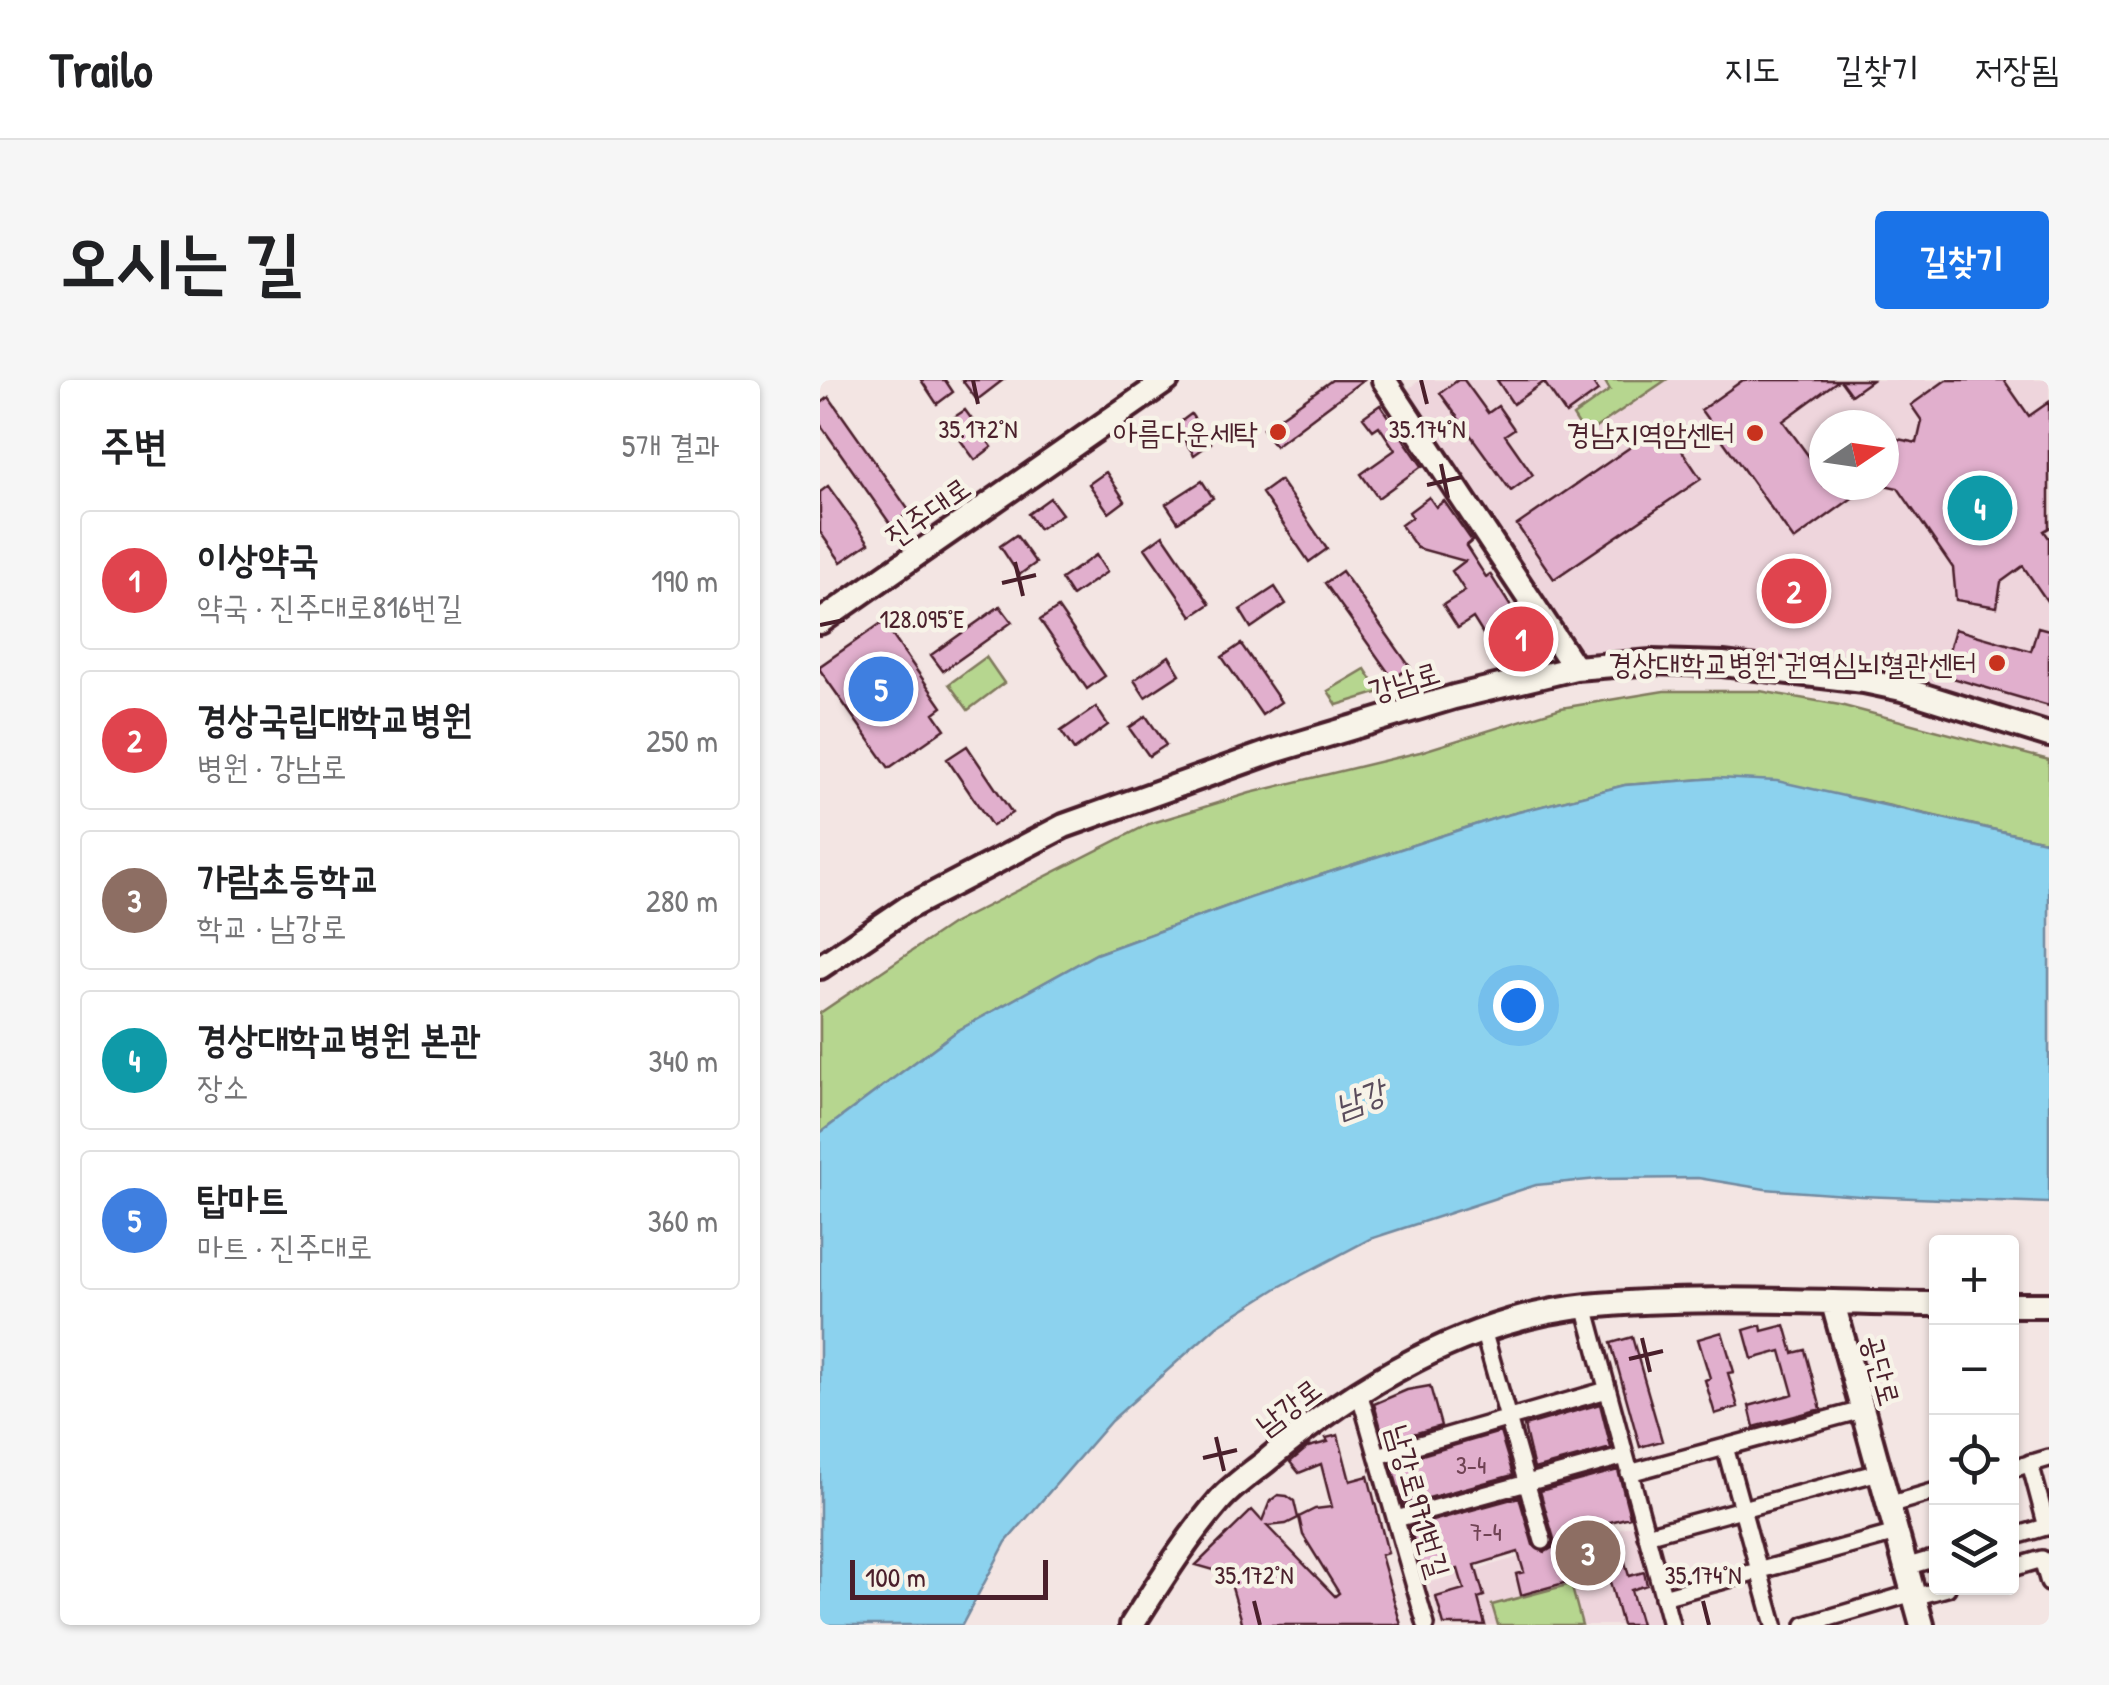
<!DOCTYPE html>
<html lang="ko">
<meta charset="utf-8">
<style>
:root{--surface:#fff;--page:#f6f6f6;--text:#202124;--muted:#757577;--line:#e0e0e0;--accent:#1a73e8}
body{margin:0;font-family:"Patrick Hand","Poor Story",sans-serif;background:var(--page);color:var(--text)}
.controls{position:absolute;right:30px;bottom:30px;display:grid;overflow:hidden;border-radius:10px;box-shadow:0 2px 8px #0004}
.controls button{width:90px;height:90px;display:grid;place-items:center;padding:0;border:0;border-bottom:2px solid var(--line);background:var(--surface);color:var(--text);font:50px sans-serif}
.compass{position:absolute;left:989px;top:30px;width:90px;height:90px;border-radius:50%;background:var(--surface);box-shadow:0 2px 8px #0004;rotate:77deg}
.scale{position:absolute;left:30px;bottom:25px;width:198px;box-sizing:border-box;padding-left:10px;border:5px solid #4a1f2b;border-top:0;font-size:28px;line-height:35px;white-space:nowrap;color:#4a1f2b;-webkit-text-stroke:8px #f7f3e8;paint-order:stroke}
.you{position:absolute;left:698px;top:625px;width:35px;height:35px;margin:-25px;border:8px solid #fff;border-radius:50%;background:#1a73e8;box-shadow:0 0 0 15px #1a73e833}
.badge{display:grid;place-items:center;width:65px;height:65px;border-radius:50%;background:var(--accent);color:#fff;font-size:32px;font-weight:700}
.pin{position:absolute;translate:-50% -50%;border:5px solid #fff;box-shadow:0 2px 10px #0006}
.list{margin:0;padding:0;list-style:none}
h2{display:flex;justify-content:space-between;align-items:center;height:130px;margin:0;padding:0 40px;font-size:42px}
h2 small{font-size:32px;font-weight:400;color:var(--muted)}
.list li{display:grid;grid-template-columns:65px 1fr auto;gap:30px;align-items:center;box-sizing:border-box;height:140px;margin:0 20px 20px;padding:0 20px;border:2px solid var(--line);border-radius:10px}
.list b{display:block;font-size:38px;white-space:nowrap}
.list p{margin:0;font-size:32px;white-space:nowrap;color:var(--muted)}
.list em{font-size:32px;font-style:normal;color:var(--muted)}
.icon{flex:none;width:55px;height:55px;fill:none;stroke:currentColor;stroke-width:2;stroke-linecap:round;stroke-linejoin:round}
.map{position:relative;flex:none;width:1229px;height:1245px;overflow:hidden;border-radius:10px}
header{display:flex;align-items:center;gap:60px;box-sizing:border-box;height:140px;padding:0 50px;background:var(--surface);border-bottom:2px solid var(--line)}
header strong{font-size:48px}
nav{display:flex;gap:55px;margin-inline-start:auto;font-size:35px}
.intro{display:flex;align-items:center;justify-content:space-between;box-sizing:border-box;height:240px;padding:0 60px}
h1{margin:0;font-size:70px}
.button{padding:25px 45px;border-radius:10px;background:var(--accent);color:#fff;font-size:35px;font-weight:700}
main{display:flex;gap:60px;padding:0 60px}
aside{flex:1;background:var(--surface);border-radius:10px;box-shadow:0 2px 8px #0004}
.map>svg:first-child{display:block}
.built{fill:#eed5dc;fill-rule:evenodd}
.green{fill:#b6d68f;stroke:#807a5d;stroke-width:2.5}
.water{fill:#8cd2ee;stroke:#728aa0;stroke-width:2.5}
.building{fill:#e1afcd;stroke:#4a1f2b;stroke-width:2.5}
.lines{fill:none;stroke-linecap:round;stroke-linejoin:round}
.street-casing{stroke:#4a1f2b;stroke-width:22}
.secondary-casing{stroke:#4a1f2b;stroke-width:30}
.street{stroke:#f7f3e8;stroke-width:15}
.secondary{stroke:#f7f3e8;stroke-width:22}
.ticks{fill:none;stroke:#4a1f2b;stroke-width:4}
.poi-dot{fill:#c8321e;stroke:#f7f3e8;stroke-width:4}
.labels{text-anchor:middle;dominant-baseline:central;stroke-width:9;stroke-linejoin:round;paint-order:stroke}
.number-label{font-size:25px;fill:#704354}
.poi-label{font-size:30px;fill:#4a1f2b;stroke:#f7f3e8;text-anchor:end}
.street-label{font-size:30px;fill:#4a1f2b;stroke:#f7f3e8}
.water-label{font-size:32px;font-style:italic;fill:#5a4c5c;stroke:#f7f3e8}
.ticks-label{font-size:25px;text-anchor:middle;fill:#4a1f2b;stroke:#f7f3e8;stroke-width:9;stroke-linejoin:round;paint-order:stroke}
</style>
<header>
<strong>Trailo</strong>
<nav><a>지도</a><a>길찾기</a><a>저장됨</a></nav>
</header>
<div class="intro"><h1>오시는 길</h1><a class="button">길찾기</a></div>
<main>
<aside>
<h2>주변<small>5개 결과</small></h2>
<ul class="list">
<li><span class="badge" style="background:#e0444e">1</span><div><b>이상약국</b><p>약국 · 진주대로816번길</p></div><em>190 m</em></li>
<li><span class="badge" style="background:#e0444e">2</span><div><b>경상국립대학교병원</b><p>병원 · 강남로</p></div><em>250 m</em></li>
<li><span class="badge" style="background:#8d6e63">3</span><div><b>가람초등학교</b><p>학교 · 남강로</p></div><em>280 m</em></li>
<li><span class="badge" style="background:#0f9aa8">4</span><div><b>경상대학교병원 본관</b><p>장소</p></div><em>340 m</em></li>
<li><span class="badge" style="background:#3f7fe0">5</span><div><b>탑마트</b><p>마트 · 진주대로</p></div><em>360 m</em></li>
</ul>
</aside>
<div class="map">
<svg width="1229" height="1245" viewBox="0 0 1229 1245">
<rect width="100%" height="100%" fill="#f3e5e3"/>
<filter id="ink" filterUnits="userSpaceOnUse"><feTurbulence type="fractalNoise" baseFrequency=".01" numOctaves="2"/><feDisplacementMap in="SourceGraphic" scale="20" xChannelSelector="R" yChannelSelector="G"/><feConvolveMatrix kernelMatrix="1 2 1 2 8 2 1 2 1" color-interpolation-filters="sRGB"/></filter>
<g filter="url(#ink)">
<path class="built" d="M600 0H1229V347L1073 299 766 282 585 11ZM1004 45H1064V105H1004Z
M816 1144 844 1245H620L608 1203Z"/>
<path class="green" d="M784 0H846L765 55 753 36 790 10Z
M166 277 184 303 148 330 129 304Z
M545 289 560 312 517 325 508 311Z
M844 311H940L1020 325 1229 380V462L1040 419 898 398 805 405 679 437 430 518 276 574 137 651 0 753V633L132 544 329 444 430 413 600 372 741 328Z
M751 1204 762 1245H678L672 1225Z"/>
<path class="water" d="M898 398 957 401 1229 462V823L1040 816 945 809 878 798 778 799 716 805 550 859 457 908 397 946 291 1041 186 1162 142 1245H0V753L137 651 276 574 430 518 679 437 805 405Z"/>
<path class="building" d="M101 0H125L133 12 117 24Z
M142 0H183L157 20Z
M512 0H543L455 66 443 49Z
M638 0H644L668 33 678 26 694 49 685 55 713 95 691 111 620 13Z
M677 0H771L778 11 746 34 724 2 693 24Z
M923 0H1019L963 41 993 82 1004 74V105H1027L1035 116 974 160 881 30Z
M1020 0H1052L1031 15Z
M1126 0H1184L1209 36 1229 22V148L1224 151 1229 158V224L1203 186 1181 202 1177 227 1136 220 1133 188 1078 108 1064 105V56L1097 63 1102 41 1091 25Z
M9 17 90 132 71 145 0 44V24Z
M560 25 602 86 558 118 541 94 575 70 559 46 553 50 543 37Z
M145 30 172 67 155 80 127 42Z
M371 34 391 63 374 75 355 46Z
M844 44 881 99 734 199 697 145Z
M286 92 305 121 289 133 269 104Z
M460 100 507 169 489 182 442 113Z
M382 101 393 118 358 142 346 124Z
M8 106 49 163 21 182 0 152V112Z
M609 117 616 127 624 121 652 161 646 166 666 197 670 194 716 266 690 282 684 273 678 278 653 238 638 248 623 225 645 211 632 191 645 181 597 168 581 145 592 137 589 132Z
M230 118 242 134 219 149 208 134Z
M196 155 216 183 199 195 180 166Z
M343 155 390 224 372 236 325 168Z
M276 175 287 192 252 216 241 199Z
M522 191 590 287 573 299 505 203Z
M455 207 466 224 431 248 420 230Z
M180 226 192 242 123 291 111 275Z
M238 228 285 296 267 309 220 240Z
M63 242 122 327 114 333 125 349 69 388 0 290V286Z
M1218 247 1229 250V326L1122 295 1135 249 1211 271Z
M421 264 461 322 442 335 402 277Z
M349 276 360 294 325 317 314 300Z
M276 327 288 345 254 370 241 351Z
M326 336 346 365 329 376 309 348Z
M147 366 192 433 172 446 127 379Z
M941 945 942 951 965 945 973 973 985 970 1001 1029 934 1047 929 1026 973 1014 961 971 932 979 924 950Z
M902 952 914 992 908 993 918 1027 895 1034 885 1000 890 998 878 959Z
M812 957 842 1061 820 1067 791 963Z
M610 1006 621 1046 565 1062 554 1024 587 1010Z
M780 1024 791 1068 714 1089 704 1046Z
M680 1052 693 1095 583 1125 571 1084Z
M518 1055 530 1101 548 1096 568 1173 561 1175 581 1245H423L408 1194 376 1185 432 1130 442 1141 450 1121 458 1115 467 1116 474 1121 478 1138 466 1144 447 1146 515 1216 519 1213 483 1155 479 1137 495 1129 512 1127 501 1084 479 1093 470 1082 488 1067 508 1062 506 1058Z
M798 1090 810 1137 782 1144 787 1165 799 1162 809 1196 824 1192 827 1205 811 1210 821 1245H802L787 1191 701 1215 696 1194 704 1192 698 1172 655 1185 664 1216 658 1218 665 1245H624L616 1217 644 1209 638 1189 604 1198 590 1147 699 1117 713 1165 725 1172 732 1168 734 1159 720 1111Z"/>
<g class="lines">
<defs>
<path id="street" d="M765 926 851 1245
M663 950 723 1161
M539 1012 606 1245
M905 1067 954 1245
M558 1076 787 1010
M1210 1083 1227 1147
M1192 1089 1229 1078
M809 1093 1042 1030
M1068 1125 1116 1111
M576 1139 805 1076
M826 1155 1059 1092
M1192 1157 1229 1146
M1085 1187 1116 1178
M1192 1188 1222 1179 1229 1203
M843 1217 1076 1153
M1094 1217 1127 1208
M985 1245 1093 1213"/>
<path id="secondary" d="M564 0 755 288
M0 242 347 0
M0 587 87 528 244 446 454 371 634 317 755 288 832 282 903 284 1044 301 1082 309 1229 355
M1013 923 1102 1245
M1192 925H1229
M312 1245C339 1203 366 1159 399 1121 412 1106 430 1094 445 1082 535 1005 649 938 768 926 883 915 1001 923 1116 924"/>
</defs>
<use href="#street" class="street-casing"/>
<use href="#secondary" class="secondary-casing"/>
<use href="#street" class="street"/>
<use href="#secondary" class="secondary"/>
</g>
</g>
<path class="ticks" d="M153 0 158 24M601 0 607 24M621 84 628 118M607 105 642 97M195 182 203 216M182 203 216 195M0 245 24 240M822 958 830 992M809 979 843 971M396 1057 404 1091M383 1078 417 1070M434 1221 440 1245M883 1221 889 1245"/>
<g class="poi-dot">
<circle cx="458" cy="52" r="10"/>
<circle cx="935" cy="53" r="10"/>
<circle cx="1177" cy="283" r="10"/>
</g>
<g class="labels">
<g class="number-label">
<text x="651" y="1085">3-4</text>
<text x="666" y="1152">7-4</text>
</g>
<g class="poi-label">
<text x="438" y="52">아름다운세탁</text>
<text x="915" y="53">경남지역암센터</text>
<text x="1157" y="283">경상대학교병원 권역심뇌혈관센터</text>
</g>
<g class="street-label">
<text transform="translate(107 131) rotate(-35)">진주대로</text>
<text transform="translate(584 301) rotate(-17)">강남로</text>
<text transform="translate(1062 990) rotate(75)">공단로</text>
<text transform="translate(468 1026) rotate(-37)">남강로</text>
<text transform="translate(599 1121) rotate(74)">남강로971번길</text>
</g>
<g class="water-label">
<text transform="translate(540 718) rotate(-21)">남강</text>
</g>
</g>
<g class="ticks-label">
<text x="158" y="58">35.172°N</text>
<text x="607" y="58">35.174°N</text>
<text x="102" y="248">128.095°E</text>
<text x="434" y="1204">35.172°N</text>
<text x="883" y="1204">35.174°N</text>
</g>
</svg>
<div class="controls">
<button>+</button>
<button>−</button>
<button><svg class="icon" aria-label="locate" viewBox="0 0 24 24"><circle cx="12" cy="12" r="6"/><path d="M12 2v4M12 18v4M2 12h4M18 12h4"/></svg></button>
<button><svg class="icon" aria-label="layers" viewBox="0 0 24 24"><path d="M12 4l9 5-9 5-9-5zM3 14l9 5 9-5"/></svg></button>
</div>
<svg class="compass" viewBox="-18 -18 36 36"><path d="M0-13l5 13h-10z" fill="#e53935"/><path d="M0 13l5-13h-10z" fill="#757577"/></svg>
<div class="scale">100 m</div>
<div class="you"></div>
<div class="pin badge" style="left:701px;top:259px;background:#e0444e">1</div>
<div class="pin badge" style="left:974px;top:211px;background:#e0444e">2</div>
<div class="pin badge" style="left:768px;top:1173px;background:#8d6e63">3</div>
<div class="pin badge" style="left:1160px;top:128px;background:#0f9aa8">4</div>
<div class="pin badge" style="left:61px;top:309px;background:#3f7fe0">5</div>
</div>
</main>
